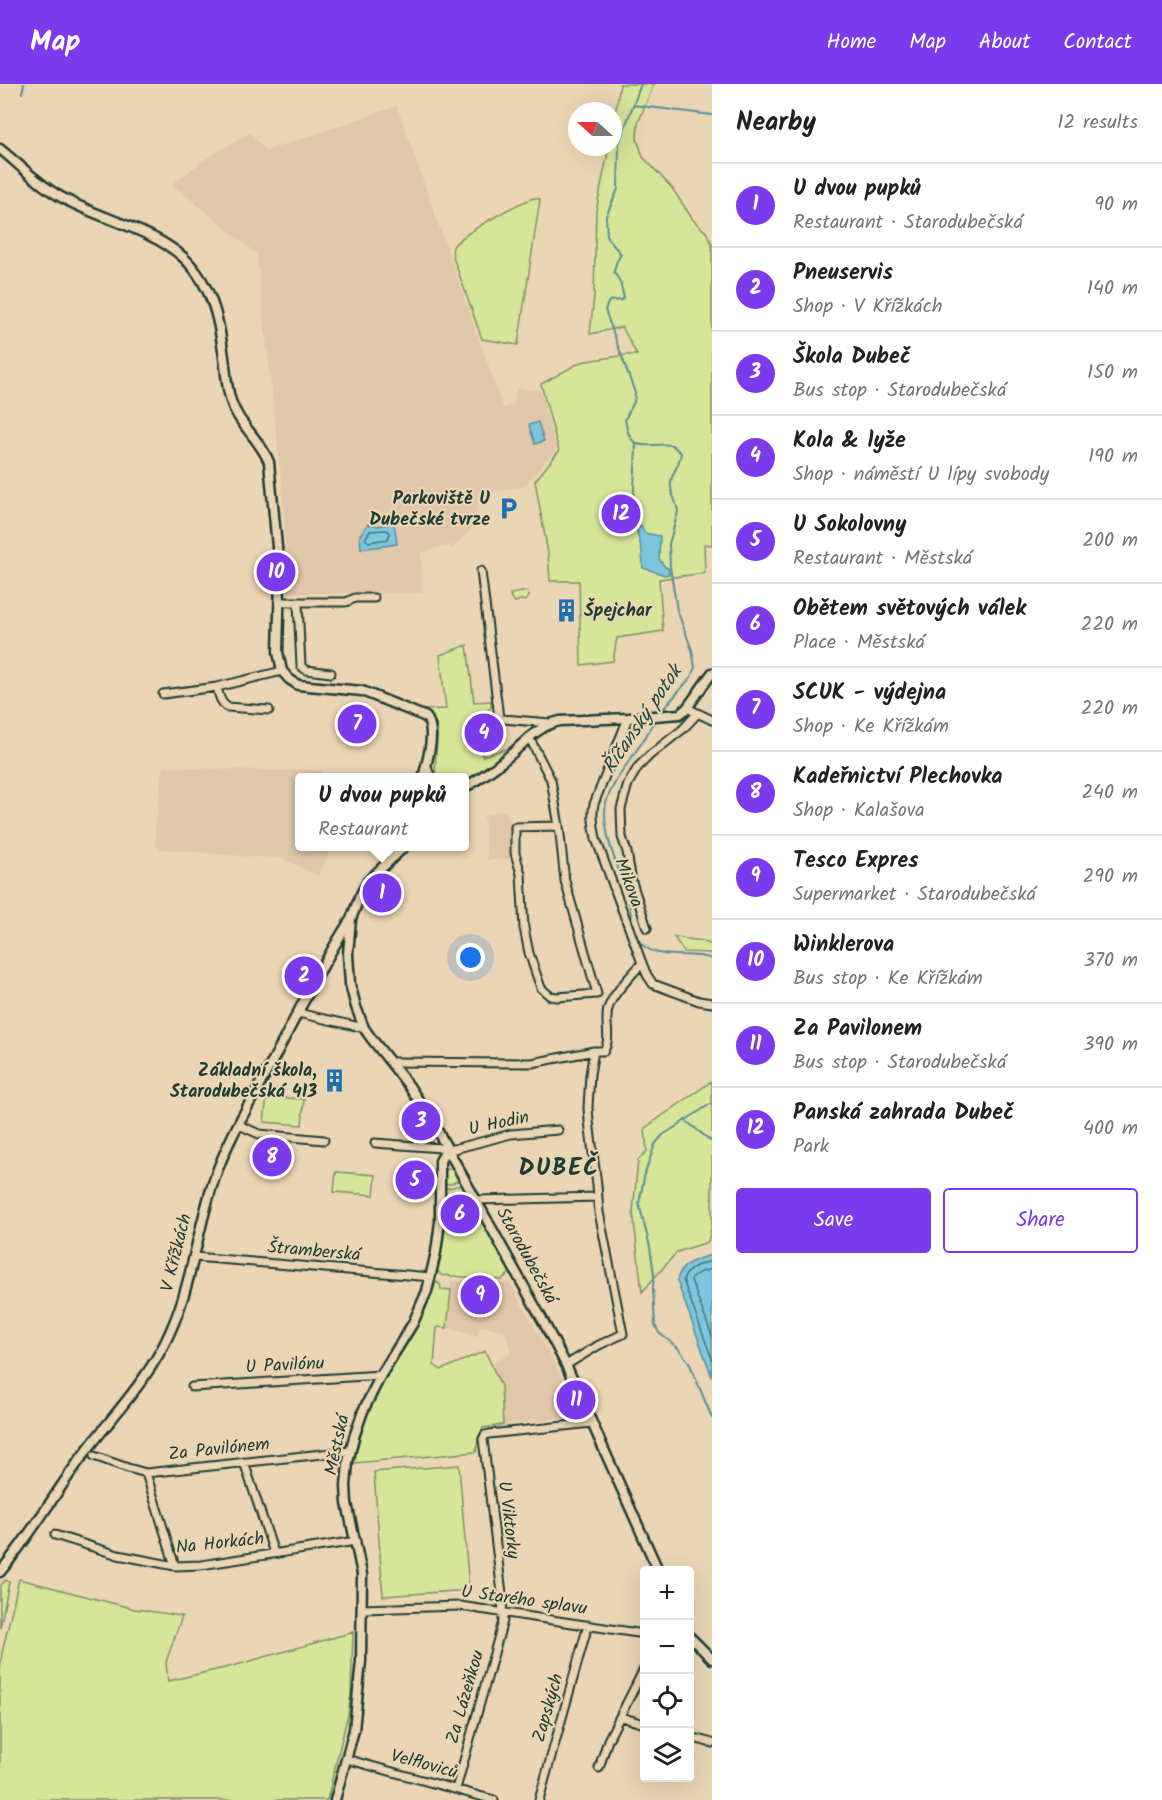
<!DOCTYPE html>
<meta charset="utf-8">
<style>
:root{--surface:#fff;--page:#f6f6f6;--text:#222;--muted:#767676;--line:#e0e0e0;--accent:#7c3aed}
body{margin:0;font-family:Kalam,sans-serif;background:var(--page);color:var(--text)}
.controls{position:absolute;right:18px;bottom:18px;display:grid;overflow:hidden;border-radius:6px;box-shadow:0 6px 24px #0002}
.controls button{width:54px;height:54px;display:grid;place-items:center;padding:0;border:0;border-bottom:2px solid var(--line);background:var(--surface);color:var(--text);font:30px sans-serif}
.compass{position:absolute;left:568px;top:18px;width:54px;height:54px;border-radius:50%;background:var(--surface);box-shadow:0 6px 24px #0002;rotate:291deg}
.you{position:absolute;left:471px;top:874px;width:21px;height:21px;margin:-15px;border:4px solid #fff;border-radius:50%;background:#1a73e8;box-shadow:0 0 0 9px #1a73e833}
.badge{display:grid;place-items:center;width:39px;height:39px;border-radius:50%;background:var(--accent);color:#fff;font-size:20px;font-weight:700}
.pin{position:absolute;translate:-50% -50%;border:3px solid #fff;box-shadow:0 2px 6px #0006}
.popup{position:absolute;left:295px;top:689px;width:174px;height:78px;box-sizing:border-box;display:grid;place-content:center;border-radius:6px;background:var(--surface);filter:drop-shadow(0 2px 4px #0005);font-size:20px;white-space:nowrap;color:var(--muted)}
.popup b{font-size:22px;color:var(--text)}
.popup::after{content:'';position:absolute;left:50%;top:100%;margin-left:-12px;border:12px solid transparent;border-top-color:var(--surface)}
.list{margin:0;padding:0;list-style:none}
h2{display:flex;justify-content:space-between;align-items:center;height:78px;margin:0;padding:0 24px;font-size:26px}
h2 small{font-size:20px;font-weight:400;color:var(--muted)}
.list li{display:grid;grid-template-columns:39px 1fr auto;gap:18px;align-items:center;box-sizing:border-box;height:84px;padding:0 24px;border-top:2px solid var(--line)}
.list b{display:block;font-size:22px;white-space:nowrap}
.list p{margin:0;font-size:20px;white-space:nowrap;color:var(--muted)}
.list em{font-size:20px;font-style:normal;color:var(--muted)}
.actions{display:flex;gap:12px;padding:18px 24px}
.actions a{flex:1;padding:14px 0;border:2px solid var(--accent);border-radius:6px;text-align:center;font-size:21px;color:var(--accent)}
.actions .main{background:var(--accent);color:#fff}
.icon{flex:none;width:33px;height:33px;fill:none;stroke:currentColor;stroke-width:2;stroke-linecap:round;stroke-linejoin:round}
.map{position:relative;flex:none;width:712px;height:1716px;overflow:hidden}
header{display:flex;align-items:center;gap:36px;box-sizing:border-box;height:84px;padding:0 30px;background:var(--accent);color:#fff}
header strong{font-size:28px}
nav{display:flex;gap:33px;margin-inline-start:auto;font-size:21px}
main{display:flex}
aside{flex:1;background:var(--surface)}
.map>svg:first-child{display:block}
.built{fill:#e1c7aa}
.green{fill:#d7e598;stroke:#7b9166;stroke-width:1.5}
.water{fill:#7ec6df;stroke:#588f9b;stroke-width:1.5}
.lines{fill:none;stroke-linecap:round;stroke-linejoin:round}
.shore{stroke:#457478;stroke-width:1.5}
.stream{stroke:#588f9b;stroke-width:2}
.minor-casing{stroke:#1f3d34;stroke-width:11}
.tertiary-casing{stroke:#1f3d34;stroke-width:13}
.minor{stroke:#ead5b4;stroke-width:7}
.tertiary{stroke:#ead5b4;stroke-width:8}
.labels{text-anchor:middle;dominant-baseline:central;stroke-width:4.5;stroke-linejoin:round;paint-order:stroke}
.poi-label{font-size:18px;font-weight:bold;fill:#1f3d34;stroke:#ead5b4;text-anchor:end}
.street-label{font-size:18px;fill:#1f3d34;stroke:#ead5b4}
.water-label{font-size:20px;font-style:italic;fill:#284b45;stroke:#ead5b4}
.district-label{font-size:24px;font-weight:bold;letter-spacing:1.5px;fill:#1f3d34;stroke:#ead5b4}
</style>
<header>
<strong>Map</strong>
<nav><a>Home</a><a>Map</a><a>About</a><a>Contact</a></nav>
</header>
<main>
<div class="map">
<svg width="712" height="1716" viewBox="0 0 712 1716">
<rect width="100%" height="100%" fill="#ead5b4"/>
<filter id="ink" filterUnits="userSpaceOnUse"><feTurbulence type="fractalNoise" baseFrequency=".0167" numOctaves="2"/><feDisplacementMap in="SourceGraphic" scale="12" xChannelSelector="R" yChannelSelector="G"/><feConvolveMatrix kernelMatrix="1 2 1 2 8 2 1 2 1" color-interpolation-filters="sRGB"/></filter>
<g filter="url(#ink)">
<path class="built" d="M397 22 503 324 514 320 516 305 541 306 556 366 524 402 478 410 477 440 452 464 448 462 440 463 423 468 421 471 422 509H287L283 412 257 170 172 100 210 72 250 49 266 67Z
M163 683 257 686H322L321 693 300 694V762L332 763 318 792 282 774 237 772 161 765 156 762 155 746Z
M504 726 513 738V775L487 776 484 732Z
M451 1197 510 1199 552 1274 580 1332 503 1341 501 1302 491 1280 511 1269 505 1246 480 1242 478 1252 447 1244Z"/>
<path class="green" d="M620 0H654L638 39 637 55 643 73 672 104 693 136 706 148 712 160V461L704 460 705 489 659 495 663 547 617 554 613 577 581 581 579 497H550L548 469 535 397 559 367 541 300 581 278 626 271H637L622 243 590 250 594 212 596 127 609 63H613V44Z
M534 114 540 115 518 261 482 255 453 173C452 169 452 167 453 163 458 152 521 117 534 114Z
M528 507 529 512 526 517 521 516 515 518 511 514 510 510Z
M467 561 474 618 491 617V623L487 627 478 628V646L482 672 513 663 489 683 465 699 464 694 436 693C433 678 440 652 436 640 434 634 428 630 423 626L446 625 440 571Z
M674 853 702 857 712 861V869L684 868Z
M712 997V1140L708 1158 677 1168 642 1208 633 1128 638 1076 647 1067 645 1044Z
M267 1013 304 1015 302 1041 264 1038Z
M447 1085 454 1086 459 1096 451 1100H444V1089Z
M336 1088 376 1091 374 1111 334 1108Z
M461 1101 511 1188 501 1196 441 1191 437 1186 444 1105Z
M436 1198 440 1200 441 1205 451 1206 447 1244 437 1243 434 1281 441 1286 485 1267 501 1302 503 1341 483 1344 478 1354 476 1368 354 1379C359 1352 368 1325 381 1300 390 1284 402 1269 411 1253 422 1236 429 1217 436 1198Z
M459 1381 469 1506 383 1512 374 1388Z
M19 1495 135 1525 182 1532 166 1578 168 1597 233 1582 353 1548 351 1610 348 1630 327 1716H0V1586L2 1569Z
M6 1496 9 1498 0 1544V1502Z"/>
<path class="water" d="M538 338 544 357 535 360 529 341Z
M394 439 397 460 361 465 360 451 368 440 378 442Z
M641 441 645 449 660 452 659 475 665 483 668 484 669 490 665 491 643 484 642 467 636 444Z
M712 1171V1293L677 1197C680 1179 697 1175 712 1171Z"/>
<g class="lines">
<path class="shore" d="M387 446 390 449 388 455 369 458 366 456V453L370 447Z
M712 1177C700 1180 688 1183 683 1196L712 1275
M712 1185C705 1187 695 1188 691 1196L712 1252"/>
<path class="stream" d="M641 0 619 59 618 105 606 132 607 154 621 170 616 179 614 188 620 198 624 214 622 216 609 217 605 226 635 309 634 318 625 335C631 374 647 357 672 361L681 369C680 381 672 388 671 398 669 408 677 417 678 428L669 460 670 483 677 526 692 566 695 583 691 593 660 629
M22 9 24 0
M633 21 712 31
M636 361 633 428 639 444
M655 636C651 641 649 647 646 652 634 672 612 697 606 719 604 728 605 738 607 747 610 770 622 790 628 812 632 829 629 851 645 863 665 877 692 867 712 875
M712 1019 663 1051 655 1060 645 1089 639 1120 650 1163 654 1190 653 1204 655 1241 659 1249 678 1264 689 1278 712 1334
M685 1036 712 1058"/>
<defs>
<path id="minor" d="M481 487 499 634
M280 518H346L355 514H374
M298 519 301 582 306 586 331 589
M217 603C219 611 220 618 227 623L269 626
M163 610 217 603 282 587
M687 624 712 636
M479 633 550 639
M529 653 551 696 559 742 565 797 597 910 557 913 550 912 541 904 529 869 524 844 521 790 515 769V743L559 742
M426 680 431 694
M647 844 632 798 627 768 622 753 621 725 628 700 638 683 650 671 683 645 697 630
M642 879 647 891 653 900 699 917 712 919
M298 929 364 944
M390 978 532 979 594 967
M239 1041 259 1050 324 1056
M375 1059 454 1065 511 1050 558 1046
M477 1116 598 1113
M194 1173 431 1193
M566 1281 599 1261 623 1250 599 1128 597 1101 589 1037 588 1024 590 990 594 967H604C612 953 604 940 608 925 612 910 632 891 642 879L596 755C594 743 591 731 594 720L628 634
M192 1303 381 1291
M94 1372 128 1384 146 1389 350 1367
M244 1378 274 1469
M146 1389 175 1482
M55 1451 118 1471 175 1482 201 1481 356 1457
M362 1525 460 1522 644 1550
M621 1633 644 1640
M690 1653 712 1659
M346 1675 494 1716
M599 1684 608 1656 644 1585
M456 1705 503 1537 502 1509 483 1355 485 1351 489 1350 592 1339
M539 1716 588 1541"/>
<path id="tertiary" d="M0 65C20 81 39 101 61 113 99 135 150 144 183 173 214 202 220 241 225 281 226 292 227 305 231 317 238 340 260 355 269 378L280 495 278 568 282 587 289 595 298 601 362 607 426 633C437 646 427 678 423 694
M464 704C477 696 491 687 503 677 522 662 536 642 560 637L628 634 680 630 687 624 712 589
M405 762 368 797 360 812 351 835 348 870 350 900 356 923 364 944 371 954 409 1002 432 1037 542 1235 566 1281 658 1486
M0 1488C31 1451 55 1409 84 1370 114 1330 150 1294 170 1248 192 1200 197 1146 214 1096 228 1054 252 1016 272 978 297 931 320 883 349 838
M690 1553 712 1575
M335 1716 354 1646 361 1577 362 1490 347 1419 346 1402 348 1378 354 1353 363 1327 381 1291 413 1239 427 1207 436 1168 440 1138V1077L447 1064"/>
</defs>
<use href="#minor" class="minor-casing"/>
<use href="#tertiary" class="tertiary-casing"/>
<use href="#minor" class="minor"/>
<use href="#tertiary" class="tertiary"/>
</g>
</g>
<defs>
<symbol id="parking-bare" viewBox="-9 -9 18 18"><path d="M-3.5-5.5H1a3.5 3.5 0 0 1 0 7H-1V5.5H-3.5ZM-1-3.4V-.6H.8a1.4 1.4 0 0 0 0-2.8Z" fill="#1f6fb2" stroke="#ead5b4" stroke-width="2.5" paint-order="stroke"/></symbol>
<symbol id="building-bare" viewBox="-9 -9 18 18"><path d="M-4-6H4V6H1V3H-1V6H-4ZM-2.5-4.3h1.7v1.8h-1.7ZM.8-4.3h1.7v1.8H.8ZM-2.5-1h1.7V.8h-1.7ZM.8-1h1.7V.8H.8Z" fill="#1f6fb2" stroke="#ead5b4" stroke-width="2.5" paint-order="stroke"/></symbol>
</defs>
<g fill-rule="evenodd">
<use href="#parking-bare" x="492" y="408" width="33" height="33"/>
<use href="#building-bare" x="550" y="510" width="33" height="33"/>
<use href="#building-bare" x="318" y="980" width="33" height="33"/>
</g>
<g class="labels">
<g class="poi-label">
<text x="490" y="415">Parkoviště U<tspan x="490" dy="21">Dubečské tvrze</tspan></text>
<text x="584" y="527" text-anchor="start">Špejchar</text>
<text x="317" y="987">Základní škola,<tspan x="317" dy="21">Starodubečská 413</tspan></text>
</g>
<g class="street-label">
<text transform="translate(628 799) rotate(70)">Mikova</text>
<text transform="translate(499 1040) rotate(-12)">U Hodin</text>
<text transform="translate(314 1168) rotate(5)">Štramberská</text>
<text transform="translate(177 1169) rotate(-76)">V Křížkách</text>
<text transform="translate(526 1172) rotate(61)">Starodubečská</text>
<text transform="translate(285 1282) rotate(-3)">U Pavilónu</text>
<text transform="translate(338 1361) rotate(-78)">Městská</text>
<text transform="translate(219 1366) rotate(-6)">Za Pavilónem</text>
<text transform="translate(508 1436) rotate(83)">U Viktorky</text>
<text transform="translate(220 1460) rotate(-6)">Na Horkách</text>
<text transform="translate(524 1517) rotate(8)">U Starého splavu</text>
<text transform="translate(466 1613) rotate(-74)">Za Lázeňkou</text>
<text transform="translate(549 1624) rotate(-74)">Zapských</text>
<text transform="translate(424 1681) rotate(15)">Velfloviců</text>
</g>
<g class="water-label">
<text transform="translate(643 636) rotate(-56)">Říčanský potok</text>
</g>
<g class="district-label">
<text x="559" y="1084">DUBEČ</text>
</g>
</g>
</svg>
<div class="controls">
<button>+</button>
<button>−</button>
<button><svg class="icon" aria-label="locate" viewBox="0 0 24 24"><circle cx="12" cy="12" r="6"/><path d="M12 2v4M12 18v4M2 12h4M18 12h4"/></svg></button>
<button><svg class="icon" aria-label="layers" viewBox="0 0 24 24"><path d="M12 4l9 5-9 5-9-5zM3 14l9 5 9-5"/></svg></button>
</div>
<svg class="compass" viewBox="-18 -18 36 36"><path d="M0-13l5 13h-10z" fill="#e53935"/><path d="M0 13l5-13h-10z" fill="#767676"/></svg>
<div class="you"></div>
<div class="pin badge" style="left:382px;top:809px">1</div>
<div class="popup"><b>U dvou pupků</b>Restaurant</div>
<div class="pin badge" style="left:304px;top:892px">2</div>
<div class="pin badge" style="left:421px;top:1037px">3</div>
<div class="pin badge" style="left:484px;top:649px">4</div>
<div class="pin badge" style="left:415px;top:1096px">5</div>
<div class="pin badge" style="left:460px;top:1130px">6</div>
<div class="pin badge" style="left:357px;top:640px">7</div>
<div class="pin badge" style="left:272px;top:1073px">8</div>
<div class="pin badge" style="left:480px;top:1211px">9</div>
<div class="pin badge" style="left:276px;top:488px">10</div>
<div class="pin badge" style="left:576px;top:1316px">11</div>
<div class="pin badge" style="left:621px;top:430px">12</div>
</div>
<aside>
<h2>Nearby<small>12 results</small></h2>
<ul class="list">
<li><span class="badge">1</span><div><b>U dvou pupků</b><p>Restaurant · Starodubečská</p></div><em>90 m</em></li>
<li><span class="badge">2</span><div><b>Pneuservis</b><p>Shop · V Křížkách</p></div><em>140 m</em></li>
<li><span class="badge">3</span><div><b>Škola Dubeč</b><p>Bus stop · Starodubečská</p></div><em>150 m</em></li>
<li><span class="badge">4</span><div><b>Kola &amp; lyže</b><p>Shop · náměstí U lípy svobody</p></div><em>190 m</em></li>
<li><span class="badge">5</span><div><b>U Sokolovny</b><p>Restaurant · Městská</p></div><em>200 m</em></li>
<li><span class="badge">6</span><div><b>Obětem světových válek</b><p>Place · Městská</p></div><em>220 m</em></li>
<li><span class="badge">7</span><div><b>SCUK - výdejna</b><p>Shop · Ke Křížkám</p></div><em>220 m</em></li>
<li><span class="badge">8</span><div><b>Kadeřnictví Plechovka</b><p>Shop · Kalašova</p></div><em>240 m</em></li>
<li><span class="badge">9</span><div><b>Tesco Expres</b><p>Supermarket · Starodubečská</p></div><em>290 m</em></li>
<li><span class="badge">10</span><div><b>Winklerova</b><p>Bus stop · Ke Křížkám</p></div><em>370 m</em></li>
<li><span class="badge">11</span><div><b>Za Pavilonem</b><p>Bus stop · Starodubečská</p></div><em>390 m</em></li>
<li><span class="badge">12</span><div><b>Panská zahrada Dubeč</b><p>Park</p></div><em>400 m</em></li>
</ul>
<div class="actions"><a class="main">Save</a><a>Share</a></div>
</aside>
</main>
